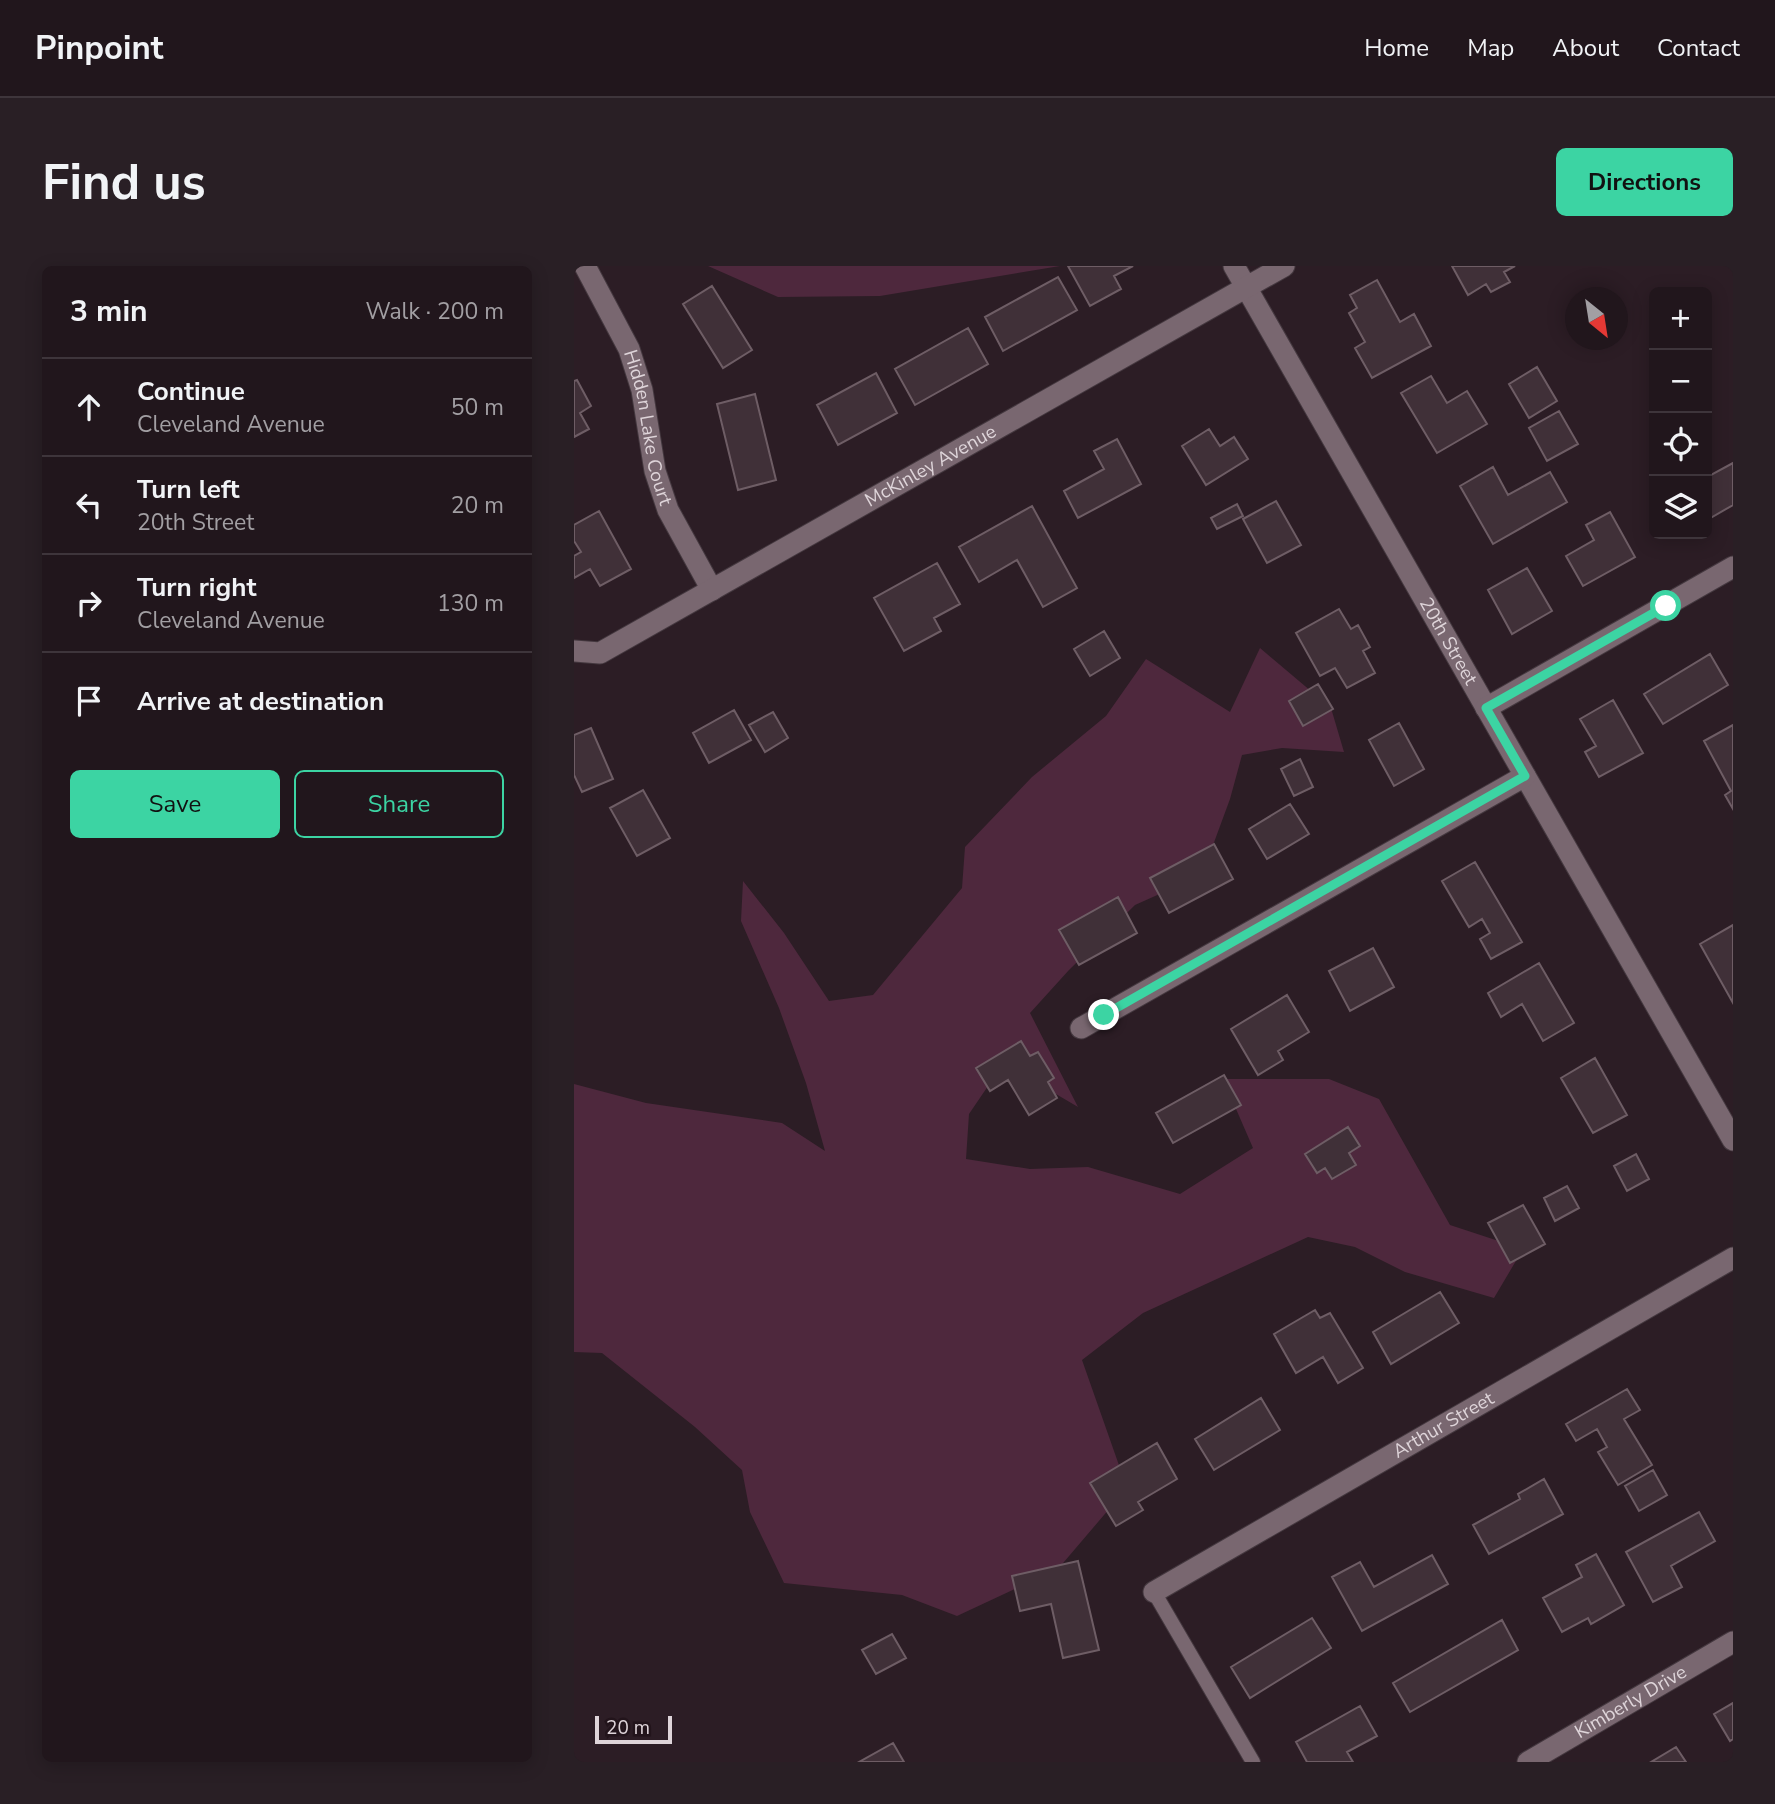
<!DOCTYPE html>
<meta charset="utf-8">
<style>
:root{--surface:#21161c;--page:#291f25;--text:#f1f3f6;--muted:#a29fa3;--line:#3e353b;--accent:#3cd4a3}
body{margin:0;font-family:"Nunito Sans",sans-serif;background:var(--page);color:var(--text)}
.controls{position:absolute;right:21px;top:21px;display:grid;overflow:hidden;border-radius:10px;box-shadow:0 4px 18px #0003}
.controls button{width:63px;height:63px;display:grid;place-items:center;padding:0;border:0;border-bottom:2px solid var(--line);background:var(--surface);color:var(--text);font:35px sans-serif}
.compass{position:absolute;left:991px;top:21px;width:63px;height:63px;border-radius:50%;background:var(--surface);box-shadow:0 4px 18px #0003;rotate:150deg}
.scale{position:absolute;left:21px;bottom:18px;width:77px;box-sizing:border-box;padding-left:7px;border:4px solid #ded4d9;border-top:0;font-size:19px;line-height:24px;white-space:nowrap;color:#ded4d9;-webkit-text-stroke:5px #22141b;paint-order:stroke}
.stop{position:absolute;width:21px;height:21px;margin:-16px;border:5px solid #3cd4a3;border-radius:50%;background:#fff}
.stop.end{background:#3cd4a3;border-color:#fff;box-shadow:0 2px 7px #0008}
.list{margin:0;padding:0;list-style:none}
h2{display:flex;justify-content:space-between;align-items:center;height:91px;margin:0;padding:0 28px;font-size:30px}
h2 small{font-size:23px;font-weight:400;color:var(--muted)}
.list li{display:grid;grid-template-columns:46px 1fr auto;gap:21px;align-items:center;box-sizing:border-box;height:98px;padding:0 28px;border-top:2px solid var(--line)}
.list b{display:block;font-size:26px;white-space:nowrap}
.list p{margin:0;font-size:23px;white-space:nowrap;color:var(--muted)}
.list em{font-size:23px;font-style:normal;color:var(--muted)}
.actions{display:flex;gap:14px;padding:21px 28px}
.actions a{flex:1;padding:16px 0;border:2px solid var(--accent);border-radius:10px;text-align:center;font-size:24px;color:var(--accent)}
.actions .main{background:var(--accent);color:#111}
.icon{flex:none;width:38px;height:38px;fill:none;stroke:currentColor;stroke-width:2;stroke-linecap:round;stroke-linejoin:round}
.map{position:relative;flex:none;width:1159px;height:1496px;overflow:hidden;border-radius:10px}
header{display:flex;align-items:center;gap:42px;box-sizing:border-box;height:98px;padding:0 35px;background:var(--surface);border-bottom:2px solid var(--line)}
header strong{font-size:33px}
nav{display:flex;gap:38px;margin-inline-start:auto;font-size:24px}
.intro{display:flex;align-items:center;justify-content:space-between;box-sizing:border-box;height:168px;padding:0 42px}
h1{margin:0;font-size:49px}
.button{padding:18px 32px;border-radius:10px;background:var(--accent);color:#111;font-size:24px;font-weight:700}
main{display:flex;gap:42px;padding:0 42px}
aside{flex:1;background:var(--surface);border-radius:10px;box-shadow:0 4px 18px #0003}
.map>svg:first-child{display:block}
.green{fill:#4e283d}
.building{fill:#403038;stroke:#6e5d65;stroke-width:2}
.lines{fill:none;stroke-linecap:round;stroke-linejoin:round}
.lane-casing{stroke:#44383f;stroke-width:16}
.street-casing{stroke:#44383f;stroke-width:23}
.lane{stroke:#796770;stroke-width:14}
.street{stroke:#796770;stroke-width:21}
.route{stroke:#3cd4a3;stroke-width:9}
.labels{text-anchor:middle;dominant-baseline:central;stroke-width:7;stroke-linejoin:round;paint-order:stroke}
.street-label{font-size:19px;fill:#ded4d9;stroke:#22141b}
</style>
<header>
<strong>Pinpoint</strong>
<nav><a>Home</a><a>Map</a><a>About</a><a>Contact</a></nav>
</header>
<div class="intro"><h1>Find us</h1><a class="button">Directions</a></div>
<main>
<aside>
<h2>3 min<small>Walk · 200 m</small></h2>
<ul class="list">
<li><svg class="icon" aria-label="ahead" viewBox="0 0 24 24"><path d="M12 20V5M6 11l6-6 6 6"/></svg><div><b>Continue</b><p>Cleveland Avenue</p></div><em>50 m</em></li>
<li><svg class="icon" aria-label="left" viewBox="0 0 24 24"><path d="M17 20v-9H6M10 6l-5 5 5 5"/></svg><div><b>Turn left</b><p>20th Street</p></div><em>20 m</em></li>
<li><svg class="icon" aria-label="right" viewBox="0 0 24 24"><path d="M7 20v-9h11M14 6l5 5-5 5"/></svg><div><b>Turn right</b><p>Cleveland Avenue</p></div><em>130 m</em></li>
<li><svg class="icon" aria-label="arrive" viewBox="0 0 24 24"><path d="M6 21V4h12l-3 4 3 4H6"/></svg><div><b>Arrive at destination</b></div></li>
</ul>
<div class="actions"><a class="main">Save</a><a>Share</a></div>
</aside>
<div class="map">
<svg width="1159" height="1496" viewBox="0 0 1159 1496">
<rect width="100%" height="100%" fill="#2c1d25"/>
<path class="green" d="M134 0H486L306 30 204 31Z
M686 382 757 442 770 486 708 482 668 489 656 533 628 609 561 639 495 704 456 747 504 841 470 821 427 801 395 848 392 893 456 903 514 901 606 928 679 882 649 813H755L805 833 876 959 949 983 920 1032 831 1006 781 981 734 971 569 1047 508 1094 553 1222 484 1303 383 1350 328 1329 210 1317 176 1246 168 1204 121 1161 28 1087 0 1086V818L72 837 208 857 251 885 232 817 205 742 167 655 169 615 210 667 255 735 299 729 388 622 391 581 458 511 532 450 572 393 656 446Z"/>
<path class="building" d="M494 0H559L540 10 547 23 516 40Z
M878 0H941L930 6 936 16 917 26 912 18 894 29Z
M484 11 503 44 429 85 411 51Z
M803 14 826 56 840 48 857 80 798 112 781 82 791 76 775 47 783 42 776 29Z
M138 20 178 84 149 102 109 38Z
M394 62 414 98 341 139 321 103Z
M963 101 983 135 955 152 935 118Z
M302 107 323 147 264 179 243 139Z
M857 110 873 137 893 125 913 158 863 187 827 127Z
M3 114 17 140 6 147 15 163 0 171V115Z
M181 128 202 214 164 224 143 138Z
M985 145 1004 178 973 195 955 162Z
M635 163 646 180 660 171 674 193 632 219 608 180Z
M543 173 567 218 504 252 490 225 530 203 520 185Z
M1159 197V239L1133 254V211Z
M919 201 934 229 976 206 993 236 919 278 886 220Z
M702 235 727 279 693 297 669 253Z
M663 238 669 250 643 263 637 252Z
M458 240 503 322 469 341 443 294 405 316 385 281Z
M25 245 57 303 26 320 16 303 0 312V290L7 286 0 275V259Z
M1036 246 1061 291 1009 320 992 290 1020 274 1012 259Z
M363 297 386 338 360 352 367 365 330 385 300 332Z
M953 302 978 345 938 368 914 324Z
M765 343 777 363 784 359 796 381 789 385 801 407 773 422 761 402 746 410 722 367Z
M530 365 546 392 516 410 500 383Z
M1136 388 1154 419 1089 458 1070 428Z
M744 418 759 443 729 460 715 435Z
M1039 434 1069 487 1025 511 1011 486 1022 480 1006 453Z
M160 444 177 474 135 497 119 467Z
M199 446 214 472 191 486 175 459Z
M825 457 850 503 820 520 795 474Z
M1159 459V543L1151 529 1157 525 1130 475Z
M17 462 39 513 8 526 0 509V469Z
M726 493 739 521 720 530 707 503Z
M69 524 96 572 63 590 36 542Z
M716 538 735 568 693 593 675 563Z
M640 578 659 613 595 647 576 612Z
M901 596 948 676 917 693 906 673 916 667 908 653 895 661 868 615Z
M544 631 563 667 505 699 485 664Z
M1159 659V737L1126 678Z
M799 682 820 721 776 745 755 705Z
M965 697 1000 757 969 775 948 738 927 751 914 727Z
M713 729 735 766 704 785 709 794 684 809 657 763Z
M447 775 456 790 464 786 480 812 474 816 483 832 455 849 434 814 416 825 402 802Z
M1021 792 1053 849 1019 867 987 812Z
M650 809 667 839 599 877 582 847Z
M774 861 786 880 775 887 782 899 758 913 751 902 743 907 731 888Z
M1062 888 1075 913 1053 925 1040 900Z
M993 920 1005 942 981 955 970 932Z
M949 939 971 978 936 997 914 957Z
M866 1026 885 1057 817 1098 799 1066Z
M741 1044 746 1052 756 1047 789 1102 764 1117 749 1091 722 1107 700 1068Z
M1053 1123 1066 1144 1050 1153 1078 1199 1044 1219 1024 1186 1033 1181 1023 1163 1002 1175 992 1158Z
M687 1132 706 1164 640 1204 621 1173Z
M583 1177 603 1213 564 1236 569 1244 542 1260 516 1217Z
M1079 1204 1093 1229 1065 1245 1051 1220Z
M970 1213 989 1248 915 1288 899 1259 946 1233 944 1228Z
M1125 1246 1141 1275 1097 1300 1108 1321 1079 1336 1052 1286Z
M1022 1288 1050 1339 1017 1358 1014 1352 988 1366 969 1332 1008 1311 1002 1299Z
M858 1289 874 1318 788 1365 758 1311 786 1296 800 1321Z
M504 1295 525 1384 489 1392 477 1338 446 1345 438 1310Z
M738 1352 757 1382 676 1432 657 1401Z
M928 1354 944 1384 836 1446 819 1417Z
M318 1368 332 1392 302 1408 288 1384Z
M1159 1437V1473L1156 1475 1140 1448Z
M786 1440 803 1470 773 1486 779 1496H733L722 1476Z
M319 1477 330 1496H285Z
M1102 1481 1112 1496H1077Z"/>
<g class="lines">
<defs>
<path id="lane" d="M580 1326 679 1496"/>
<g id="street">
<path id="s1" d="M11 0 55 83 68 124 81 205 94 244 138 324"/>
<path id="s2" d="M660 0 1159 874"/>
<path id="s3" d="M0 385 26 387 710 0"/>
<path d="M912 442 1159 301"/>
<path d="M507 762 951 510"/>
<path id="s4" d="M580 1326 1159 992"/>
<path id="s5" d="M954 1496 1159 1376"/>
</g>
</defs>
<use href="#lane" class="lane-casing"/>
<use href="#street" class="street-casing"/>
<use href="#lane" class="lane"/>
<use href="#street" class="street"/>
</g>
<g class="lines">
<path class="route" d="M530 749 951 510 912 442 1092 340"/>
</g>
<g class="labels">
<g class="street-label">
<text stroke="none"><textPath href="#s1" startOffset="175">Hidden Lake Court</textPath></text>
<text stroke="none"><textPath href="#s3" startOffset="406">McKinley Avenue</textPath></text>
<text stroke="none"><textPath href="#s2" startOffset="432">20th Street</textPath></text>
<text stroke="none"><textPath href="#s4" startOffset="334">Arthur Street</textPath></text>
<text stroke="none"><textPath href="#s5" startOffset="119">Kimberly Drive</textPath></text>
</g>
</g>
</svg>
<div class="controls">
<button>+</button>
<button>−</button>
<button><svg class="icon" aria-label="locate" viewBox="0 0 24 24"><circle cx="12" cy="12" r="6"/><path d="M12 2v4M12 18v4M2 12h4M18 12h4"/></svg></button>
<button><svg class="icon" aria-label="layers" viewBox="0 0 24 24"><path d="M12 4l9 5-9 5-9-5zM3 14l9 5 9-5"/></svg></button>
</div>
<svg class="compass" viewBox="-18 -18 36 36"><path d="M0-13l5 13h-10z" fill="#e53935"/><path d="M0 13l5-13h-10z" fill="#a29fa3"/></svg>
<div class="scale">20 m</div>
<div class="stop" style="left:1092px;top:340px"></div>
<div class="stop end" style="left:530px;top:749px"></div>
</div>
</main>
